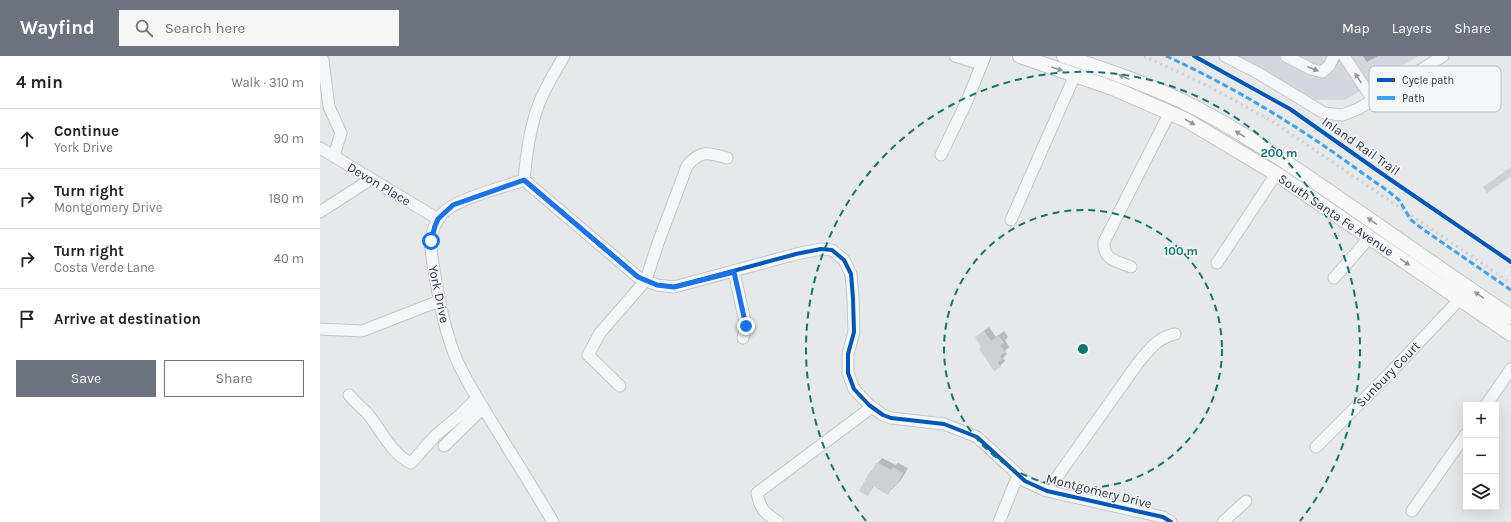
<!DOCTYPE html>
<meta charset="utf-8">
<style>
:root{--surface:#fff;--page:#f6f6f6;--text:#222;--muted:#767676;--line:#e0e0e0;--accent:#6c737f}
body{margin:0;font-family:Karla,sans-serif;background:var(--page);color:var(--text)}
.controls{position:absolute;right:12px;bottom:12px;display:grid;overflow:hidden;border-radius:0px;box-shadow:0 4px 16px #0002}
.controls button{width:36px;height:36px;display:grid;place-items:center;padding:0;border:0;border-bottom:1px solid var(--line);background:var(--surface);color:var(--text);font:20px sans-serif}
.stop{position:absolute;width:12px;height:12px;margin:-9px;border:3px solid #1a73e8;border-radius:50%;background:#fff}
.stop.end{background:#1a73e8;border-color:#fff;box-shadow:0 1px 4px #0008}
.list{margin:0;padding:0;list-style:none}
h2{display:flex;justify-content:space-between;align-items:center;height:52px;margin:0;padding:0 16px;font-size:17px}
h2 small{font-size:13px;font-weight:400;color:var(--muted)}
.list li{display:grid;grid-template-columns:26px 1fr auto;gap:12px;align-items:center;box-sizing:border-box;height:60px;padding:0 16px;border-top:1px solid var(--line)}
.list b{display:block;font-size:15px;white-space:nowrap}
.list p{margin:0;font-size:13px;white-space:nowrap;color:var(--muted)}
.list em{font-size:13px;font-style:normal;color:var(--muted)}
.actions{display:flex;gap:8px;padding:12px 16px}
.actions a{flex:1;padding:9px 0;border:1px solid var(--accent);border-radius:0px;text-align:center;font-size:14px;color:var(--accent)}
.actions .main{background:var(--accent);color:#fff}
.icon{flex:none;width:22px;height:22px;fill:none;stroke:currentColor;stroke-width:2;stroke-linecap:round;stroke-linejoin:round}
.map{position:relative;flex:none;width:1191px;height:466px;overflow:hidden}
header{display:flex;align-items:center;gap:24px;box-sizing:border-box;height:56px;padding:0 20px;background:var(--accent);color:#fff}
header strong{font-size:19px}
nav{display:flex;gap:22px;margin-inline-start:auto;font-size:14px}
.search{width:280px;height:36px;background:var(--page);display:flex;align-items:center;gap:10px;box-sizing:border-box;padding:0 14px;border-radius:0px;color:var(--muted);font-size:15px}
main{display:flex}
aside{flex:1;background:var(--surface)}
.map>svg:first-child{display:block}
.built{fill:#d4d7dd}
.shadow{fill:#0003}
.building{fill:#ced0d3}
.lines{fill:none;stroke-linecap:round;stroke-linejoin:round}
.minor-casing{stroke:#c4c6c8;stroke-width:13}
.major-casing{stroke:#c2c5c8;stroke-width:16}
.minor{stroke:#f5f6f7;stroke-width:11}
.major{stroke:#f8f8f8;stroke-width:14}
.rail{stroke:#cecfd2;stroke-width:3;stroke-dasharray:2 4;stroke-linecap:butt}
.quiet{stroke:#3ea3ec;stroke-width:3;stroke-dasharray:6 3;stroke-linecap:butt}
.cycleway-casing{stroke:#f4f6f9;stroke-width:6}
.cycleway{stroke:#0057b8;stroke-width:4}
.oneway{fill:#92969e}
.oneway2{fill:#90959e}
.route{stroke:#1a73e8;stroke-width:5}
.ring{fill:none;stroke:#0f766e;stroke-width:2;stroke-dasharray:7 5}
.labels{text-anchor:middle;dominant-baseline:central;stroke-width:3;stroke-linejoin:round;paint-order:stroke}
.street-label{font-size:13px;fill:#2b3445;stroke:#f4f6f9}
.key{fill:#f4f6f9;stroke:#b8bcc3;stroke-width:1}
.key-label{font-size:11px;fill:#2b3445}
.centre{fill:#0f766e;stroke:#f4f6f9;stroke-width:2}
.ring-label{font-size:12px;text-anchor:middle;font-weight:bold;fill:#0f766e;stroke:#f4f6f9;stroke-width:3;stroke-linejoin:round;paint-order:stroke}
</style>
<header>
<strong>Wayfind</strong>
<div class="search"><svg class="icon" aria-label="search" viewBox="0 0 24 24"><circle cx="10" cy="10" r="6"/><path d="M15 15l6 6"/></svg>Search here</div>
<nav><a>Map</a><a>Layers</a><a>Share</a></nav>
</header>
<main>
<aside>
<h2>4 min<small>Walk · 310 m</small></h2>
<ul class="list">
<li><svg class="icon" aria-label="ahead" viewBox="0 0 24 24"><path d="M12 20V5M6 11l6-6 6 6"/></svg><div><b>Continue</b><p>York Drive</p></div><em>90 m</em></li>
<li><svg class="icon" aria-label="right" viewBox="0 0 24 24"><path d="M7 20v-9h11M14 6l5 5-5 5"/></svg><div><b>Turn right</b><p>Montgomery Drive</p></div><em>180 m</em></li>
<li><svg class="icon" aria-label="right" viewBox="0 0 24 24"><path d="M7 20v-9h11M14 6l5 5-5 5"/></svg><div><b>Turn right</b><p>Costa Verde Lane</p></div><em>40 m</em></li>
<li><svg class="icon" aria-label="arrive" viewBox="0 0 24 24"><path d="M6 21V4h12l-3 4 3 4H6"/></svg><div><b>Arrive at destination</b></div></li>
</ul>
<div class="actions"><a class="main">Save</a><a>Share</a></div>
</aside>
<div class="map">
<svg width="1191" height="466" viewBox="0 0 1191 466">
<rect width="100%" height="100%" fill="#e6e8ea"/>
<path class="built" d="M918 0H1099L1025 44H996Z"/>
<path class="shadow" d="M1043 0H1058L1047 6Z
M669 271 676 281 684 275 688 281 685 284 689 291 685 295 687 298 683 302 685 305 680 310 662 290 656 281Z
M562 402 576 409 578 407 588 412 581 424 568 437 554 430 548 439 549 418Z"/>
<path class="building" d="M1191 111V120L1167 137 1163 131Z
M664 275 671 285 679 280 684 287 680 289 685 296 680 300 682 303 678 307 681 311 674 315 659 293 661 291 655 281Z
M557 406 571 414 573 411 583 417 576 430 574 429 568 439 553 430 548 440 539 435 549 417 550 418Z"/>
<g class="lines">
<defs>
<path id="minor" d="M635 0 654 6 656 0
M905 0 938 17 1004 57 1022 59 1038 53 1053 44 1123 0
M966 0 991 13 1002 16 1009 10 1014 0
M1024 0 1053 44
M0 3 3 4 9 51 21 77 14 100
M0 92 118 163
M621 99 647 45 665 0
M204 124 318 221 337 229 354 231 476 198 501 193 512 194 524 204 531 218 533 242 534 276 528 298V317L534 333 549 349 563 359 571 362 624 368 657 381 705 425 727 435 843 461 851 466
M204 124C184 131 136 143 123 157 106 175 111 198 115 220 120 248 125 276 136 302 146 326 161 348 175 371 194 402 214 434 233 466
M204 124C206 101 209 78 216 56 222 36 234 18 244 0
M0 156 51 123
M691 164 755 19
M897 207 956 118
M811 211C797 205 783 204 784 186L850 56
M414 216 426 270 423 282
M1014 222 1050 181
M0 273 42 275 119 245
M300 330 268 299 280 277 326 224 338 187 367 110C380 94 388 96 407 102
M29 339C35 346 41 351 47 357 60 372 72 399 91 407L116 379 140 359 157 342
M1166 349 1191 313
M124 390 163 352
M996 391 1070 317 1139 244
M727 435 818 307C829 294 838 281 855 278
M1092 455 1146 378
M458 466C443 455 441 455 437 437L552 351
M679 466 698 419
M903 466 926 445"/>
<path id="major" d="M700 0 795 33 866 64 958 119 1191 278
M744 0C788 15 833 30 874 51 924 77 970 109 1017 141 1075 181 1133 222 1191 261"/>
</defs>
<use href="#minor" class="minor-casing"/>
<use href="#major" class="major-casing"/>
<use href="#minor" class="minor"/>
<use href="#major" class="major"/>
<path class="rail" d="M824 0 890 31 955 67 1191 227"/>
<path class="quiet" d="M846 0C892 21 937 46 980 74 1010 93 1039 115 1068 135L1079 144 1091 164 1104 174 1191 234"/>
<defs>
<path id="cycleway" d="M874 0 970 53 1071 124 1191 206
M204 124 318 221 337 229 354 231 476 198 501 193 512 194 524 204 531 218 533 242 534 276 528 298V317L534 333 549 349 563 359 571 362 624 368 657 381 705 425 727 435 843 461 851 466"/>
</defs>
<use href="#cycleway" class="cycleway-casing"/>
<use href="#cycleway" class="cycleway"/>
</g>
<defs><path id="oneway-solid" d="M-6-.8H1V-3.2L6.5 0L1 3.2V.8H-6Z"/></defs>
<g class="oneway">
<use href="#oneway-solid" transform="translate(737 13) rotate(19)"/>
<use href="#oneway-solid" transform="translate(804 21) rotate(-158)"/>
<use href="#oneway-solid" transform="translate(870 66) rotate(29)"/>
<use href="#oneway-solid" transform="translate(920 78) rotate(-148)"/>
<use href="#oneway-solid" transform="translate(1052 165) rotate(-146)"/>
<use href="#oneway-solid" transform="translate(1085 206) rotate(35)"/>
<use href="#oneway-solid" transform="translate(1159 239) rotate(-146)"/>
</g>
<g class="oneway2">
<use href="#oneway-solid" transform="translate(993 13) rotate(21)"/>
<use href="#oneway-solid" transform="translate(1038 22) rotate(-124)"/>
</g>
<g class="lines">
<path class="route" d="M111 185 115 170 118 163 133 149 204 124 318 221 337 229 354 231 414 216 426 270"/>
</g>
<g class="ring">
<circle cx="763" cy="293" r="139"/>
<path d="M546 465A277 277 0 1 1 980 465"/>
</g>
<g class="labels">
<g class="street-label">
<text transform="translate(1041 90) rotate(35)">Inland Rail Trail</text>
<text transform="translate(59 128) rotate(31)">Devon Place</text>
<text transform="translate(1016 159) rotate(34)">South Santa Fe Avenue</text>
<text transform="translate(119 238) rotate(78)">York Drive</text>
<text transform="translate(1068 318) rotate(-46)">Sunbury Court</text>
<text transform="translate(779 435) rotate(14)">Montgomery Drive</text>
</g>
</g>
<rect x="1049" y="10" width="132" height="46" rx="6" class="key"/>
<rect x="1057" y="22" width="18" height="4" fill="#0057b8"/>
<rect x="1057" y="40" width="18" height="4" fill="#3ea3ec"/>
<g class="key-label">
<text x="1082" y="28">Cycle path</text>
<text x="1082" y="46">Path</text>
</g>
<circle cx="763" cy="293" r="6" class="centre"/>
<g class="ring-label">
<text x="959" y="101">200 m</text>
<text x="861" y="199">100 m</text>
</g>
</svg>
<div class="controls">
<button>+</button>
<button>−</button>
<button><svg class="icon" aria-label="layers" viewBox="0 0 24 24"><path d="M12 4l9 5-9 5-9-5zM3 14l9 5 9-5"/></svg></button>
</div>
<div class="stop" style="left:111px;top:185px"></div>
<div class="stop end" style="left:426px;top:270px"></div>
</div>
</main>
